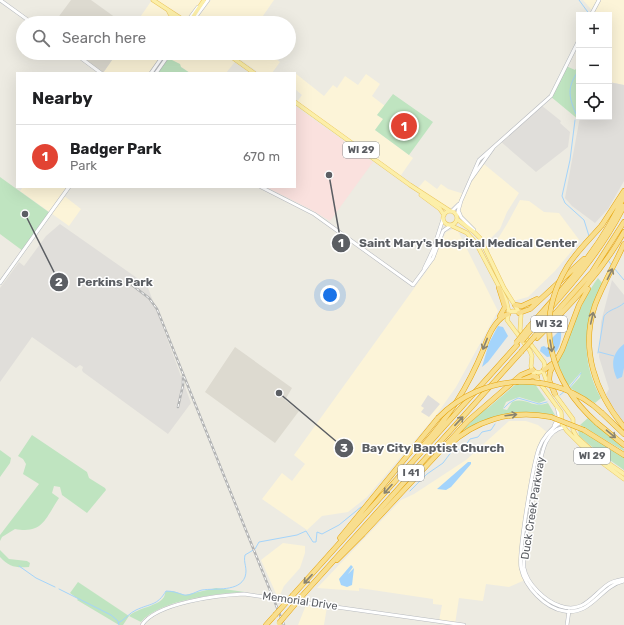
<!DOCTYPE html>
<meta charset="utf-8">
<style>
:root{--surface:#fff;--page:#f2f2f2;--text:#202124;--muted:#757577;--line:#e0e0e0;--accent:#e24333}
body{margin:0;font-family:Rubik,sans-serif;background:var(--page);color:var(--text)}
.controls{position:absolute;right:12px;top:12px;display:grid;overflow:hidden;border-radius:0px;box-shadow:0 4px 16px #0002}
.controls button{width:36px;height:36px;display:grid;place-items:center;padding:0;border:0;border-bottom:1px solid var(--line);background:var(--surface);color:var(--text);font:20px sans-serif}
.you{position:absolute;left:330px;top:295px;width:14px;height:14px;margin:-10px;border:3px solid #fff;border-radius:50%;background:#1a73e8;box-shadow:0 0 0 6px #1a73e833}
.badge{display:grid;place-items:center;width:26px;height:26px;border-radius:50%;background:var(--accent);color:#fff;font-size:13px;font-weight:700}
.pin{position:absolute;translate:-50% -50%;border:2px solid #fff;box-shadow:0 1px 4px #0006}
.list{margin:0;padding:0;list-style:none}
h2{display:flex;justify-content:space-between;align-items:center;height:52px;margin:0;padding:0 16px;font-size:17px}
h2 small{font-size:13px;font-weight:400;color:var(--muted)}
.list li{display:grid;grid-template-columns:26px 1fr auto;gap:12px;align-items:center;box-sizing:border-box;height:64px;padding:0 16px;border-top:1px solid var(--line)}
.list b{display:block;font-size:15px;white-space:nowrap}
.list p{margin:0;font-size:13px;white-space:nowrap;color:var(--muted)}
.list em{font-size:13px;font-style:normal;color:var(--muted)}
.icon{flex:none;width:22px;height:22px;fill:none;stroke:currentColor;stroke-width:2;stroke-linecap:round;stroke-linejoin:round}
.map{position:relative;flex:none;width:624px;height:625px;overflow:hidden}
.search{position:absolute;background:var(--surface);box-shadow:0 4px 16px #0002;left:16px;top:16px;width:280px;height:44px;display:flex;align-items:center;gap:10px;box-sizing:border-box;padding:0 14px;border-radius:22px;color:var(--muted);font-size:15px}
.panel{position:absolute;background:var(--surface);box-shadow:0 4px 16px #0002;left:16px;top:72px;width:280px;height:116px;border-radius:0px}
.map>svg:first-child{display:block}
.commercial{fill:#fcf4d8}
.industrial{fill:#e0deda}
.education{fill:#dddad0}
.medical{fill:#fae1de}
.green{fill:#bfe4c0}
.water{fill:#a4d4fb}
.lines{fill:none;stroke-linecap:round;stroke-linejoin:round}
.stream{stroke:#a4d4fb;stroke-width:1}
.secondary-casing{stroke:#b6b9be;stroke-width:4}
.primary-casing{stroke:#ebc55d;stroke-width:4.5}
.highway-casing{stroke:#e6a309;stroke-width:5.5}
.secondary{stroke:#fff;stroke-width:3}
.primary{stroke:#fcefa9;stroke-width:3.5}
.highway{stroke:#f8de8e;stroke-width:4.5}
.rail-casing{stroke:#b3b4b4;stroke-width:2.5}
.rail{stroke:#fff;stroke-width:1;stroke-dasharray:3;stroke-linecap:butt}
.highway-bridge-casing{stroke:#e6a309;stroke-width:5.5;stroke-linecap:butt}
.highway-bridge{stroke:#f8de8e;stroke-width:4.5}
.oneway{stroke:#8a8470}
.labels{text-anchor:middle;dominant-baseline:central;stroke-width:3;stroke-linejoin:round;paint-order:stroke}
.shield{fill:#fff;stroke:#8c8e92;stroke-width:1}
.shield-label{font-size:10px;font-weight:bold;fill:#5b5e63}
.street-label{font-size:11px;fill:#5b5e63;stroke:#fff}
.leader{fill:none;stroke:#5b5e63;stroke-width:1.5}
.callout-dot{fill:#5b5e63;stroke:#fff;stroke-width:1.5}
.mark-label{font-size:12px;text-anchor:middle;font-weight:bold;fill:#fff}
.callout-label{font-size:12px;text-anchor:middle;font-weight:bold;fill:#5b5e63;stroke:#fff;stroke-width:3;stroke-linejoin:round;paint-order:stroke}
</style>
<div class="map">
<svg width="624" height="625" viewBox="0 0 624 625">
<rect width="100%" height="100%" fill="#edebe2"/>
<path class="commercial" d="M152 0H203L186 23H136Z
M211 0H274L258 23H194Z
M583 0H624V85L609 82V15H596Z
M117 53H165L151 73H103Z
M172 53H268L280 62 272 73H259L238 58 226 73H190L168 58Z
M295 73 324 96 333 85 337 88 345 76 358 85 366 74 380 84 372 96 385 106 377 115 383 119 375 130 413 158 399 178 296 103 302 95 295 89Z
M479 160 519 193 507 212 500 229 490 239 485 241 462 217H458L460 204 457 203 451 208 445 207 418 188 425 180 437 189 441 184 448 189 464 194Z
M23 187H69L63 195 81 209 69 226 20 191Z
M520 200 529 201 544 212 559 213 580 241 555 271 528 297 513 301 493 266 489 250 490 246 499 237 507 224Z
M453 229 458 231 498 311 456 387 437 414 367 497 348 512 322 516 307 530 262 499 282 473 292 481 305 464 294 455 428 269 446 232Z
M509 421H526L538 425 548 433 542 443 536 461 520 558 525 580 509 587 486 584 483 601 459 598 455 624 439 621 442 605 433 604V599L359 588V591L317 588 401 500 414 494 466 460Z
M283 543 305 546V553L300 568 284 586 280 595 277 596 261 560Z
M306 605 327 607 324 625H298Z"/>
<path class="industrial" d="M609 82 624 85V181L608 209 595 223 572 206 565 198 580 117H609Z
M541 105 561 121 560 123 570 132 568 147 536 172 500 141Z
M60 224 147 285 191 403 168 434 83 372 82 370 83 367 80 365 76 368 32 337 0 382V288L19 262 24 266 46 236Z
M612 280 624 295V423L609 401 606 394 609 389 599 357 601 322Z
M428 395 440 404 429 417 421 412 424 408 421 406Z"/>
<path class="education" d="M71 0H91L123 23H54Z
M74 53H117L103 73Z
M235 347 292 388 285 400 299 411 275 443 205 392Z"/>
<path class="medical" d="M295 106 373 162 330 221 310 209 266 187H295Z"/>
<path class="green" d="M168 58 180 64 181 67 190 73H157Z
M579 64V120L550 96 566 66 575 70Z
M393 94 433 122 409 155 375 130 383 119 377 115Z
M0 177 50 213 23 251 0 234Z
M598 278 603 284C583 321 580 361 601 398L595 403 570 388 580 377 581 372 568 387 557 362C572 334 579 303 598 278Z
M516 384H535L546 400 539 403 519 397 506 402 503 409 507 410 512 402C527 396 531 409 548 403L555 415C518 410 495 413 462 431L482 411 488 408Z
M588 418 624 449V451L580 425Z
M578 429 624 457V470L597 451 579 436Z
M32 435 87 472 89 478 105 488 106 490 87 513 62 495 60 487 54 486 52 493 59 498C45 519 43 534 15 529L2 537 0 541V535L39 484 23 474 26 464 23 459 18 456Z
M0 450 11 458 10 463 0 477Z
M0 550 9 559 27 561 30 563 29 567C16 568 9 567 0 557Z
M78 582 129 616C137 608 159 606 164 597 165 595 165 592 166 591H173L185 595 216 588 245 592C218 593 159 600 141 622L129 616 123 625H119L77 600 78 599 70 593Z"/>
<path class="water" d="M498 326 503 327 508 336 488 362 482 367 489 343Z
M559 331H561C562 342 558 356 547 357L540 351 541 347 544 346 547 348 552 345V338Z
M624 344V368L622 377 617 379C611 366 611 354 624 344Z
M468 462H471V464L451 487 446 490 437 489Z
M351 565 353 567 348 574 354 568 352 585 347 587 341 585 339 579Z"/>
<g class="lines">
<path class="stream" d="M579 0 590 15
M576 114C568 95 567 87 579 70
M575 120 570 160 562 196 565 203 584 220 589 236
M608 260 612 266
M614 268 624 280
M599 352 614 356
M598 353 604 316C609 309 618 309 624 303
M569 388 581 373
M560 395 565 391
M504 408 509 403 518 398 539 404 547 402
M410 491 427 474 443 463 452 451 463 449 470 439 478 437 482 432 491 430 495 424
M19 566 36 578 55 587
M59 589 111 615 118 621 119 625
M118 623C125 620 129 613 136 610 151 603 157 606 166 591 173 591 178 593 184 595 190 596 197 591 202 590 216 588 239 592 245 577 248 568 243 563 245 555L255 549 259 542 297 535 306 531 313 542H316L317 532 322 534 339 525 361 507"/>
<defs>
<path id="secondary" d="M0 0 32 23
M591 15 599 0
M186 23 198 7
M191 23 208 0
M74 53 101 73
M151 73 165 53
M156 73 170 53
M471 179 493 148
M261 187 314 214 413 285 433 258 443 231 450 226
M452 211 459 204
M459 212 461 217 474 230
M457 215 461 201 479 160 551 96 579 40
M424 269 433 250 443 219
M0 283 69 187
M562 421C552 428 543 437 539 448 533 464 518 554 521 568 525 587 545 608 564 611 592 616 600 586 624 581
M554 426 559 416 557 407
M564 427C555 429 550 434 546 442 539 456 522 553 524 568 527 584 545 601 560 606 583 614 592 596 607 585 612 581 618 580 624 579
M142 625C156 603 218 595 244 594L464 625
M567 625 569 611"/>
<path id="primary" d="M153 0 188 23
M168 10 170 14 182 23
M189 23 204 0
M226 53 254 73
M295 102 410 185 450 211
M421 195 440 209 444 215
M443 218a7 7 0 1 1 14 0a7 7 0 1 1-14 0Z
M458 220 474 232 480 238 504 288 521 315 520 330 544 362 545 366 543 371 538 373 534 371
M452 226 467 233 476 243 506 300 509 312
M518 312 513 311 509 312 507 320 530 351 532 356 531 366 534 375 561 412 562 424 567 431 589 453 624 479
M543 371 548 385
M554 393 573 419V430L577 437 598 456 624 474"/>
<path id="highway" d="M602 225 624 191
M624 244C615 264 603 284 595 305 580 349 595 392 624 427
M499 288 505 307 500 316
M515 305 522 306 537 299
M519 313 530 309 584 259
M529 327C565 286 602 247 624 196
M531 330C566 291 600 254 624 206
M535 336 592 272 624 222
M537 338C570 305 601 273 624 232
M544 370 552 364
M517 382 532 376 537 377
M555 394 549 380 550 372 562 350 579 305 588 289
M602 413 624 434
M597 423 624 445
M584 430 624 455
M447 447C475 420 512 409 551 417
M421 448C450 415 467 389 484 348 488 336 495 319 508 314
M340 538 438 418
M337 560 363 534 468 421 521 375 533 370
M293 595 517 345
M302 596 521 352
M266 625 275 615"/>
</defs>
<use href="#secondary" class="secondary-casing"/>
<use href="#primary" class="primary-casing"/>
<use href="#highway" class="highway-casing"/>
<use href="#secondary" class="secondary"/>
<use href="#primary" class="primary"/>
<use href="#highway" class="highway"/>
<defs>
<path id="rail" d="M132 285 149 298 157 309 284 625
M178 407 183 385V376"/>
</defs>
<use href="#rail" class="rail-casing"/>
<use href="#rail" class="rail"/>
<defs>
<path id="highway-bridge" d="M522 341 531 330
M516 343 529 327
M521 352 535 336
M551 417 584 430
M438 418C483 372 555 369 602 413
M597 423C550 381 533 324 567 267 576 252 590 239 602 225
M275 615 293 595
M279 623 302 596"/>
</defs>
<use href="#highway-bridge" class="highway-bridge-casing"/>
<use href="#highway-bridge" class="highway-bridge"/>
</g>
<defs><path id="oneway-shaft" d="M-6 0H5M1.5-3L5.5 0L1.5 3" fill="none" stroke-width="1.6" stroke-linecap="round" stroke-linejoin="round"/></defs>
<g class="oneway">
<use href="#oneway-shaft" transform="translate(610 274) rotate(-64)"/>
<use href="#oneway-shaft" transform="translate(592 318) rotate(-77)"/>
<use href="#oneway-shaft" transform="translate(485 344) rotate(112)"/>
<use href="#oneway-shaft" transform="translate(551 346) rotate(81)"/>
<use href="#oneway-shaft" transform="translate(511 415) rotate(-7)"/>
<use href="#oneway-shaft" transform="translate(459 421) rotate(-47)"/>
<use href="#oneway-shaft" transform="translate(611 434) rotate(40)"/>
<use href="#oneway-shaft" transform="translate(388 489) rotate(132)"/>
<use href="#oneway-shaft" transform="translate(308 579) rotate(133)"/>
</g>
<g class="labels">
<g class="shield">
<rect x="343" y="142" width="36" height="16" rx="3"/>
<rect x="531" y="316" width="36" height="16" rx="3"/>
<rect x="574" y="448" width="36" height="16" rx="3"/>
<rect x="398" y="465" width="26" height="16" rx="3"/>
</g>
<g class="shield-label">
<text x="361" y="150">WI 29</text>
<text x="549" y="324">WI 32</text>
<text x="592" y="456">WI 29</text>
<text x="411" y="473">I 41</text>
</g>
<g class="street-label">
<text transform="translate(533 508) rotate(-81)">Duck Creek Parkway</text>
<text transform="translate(300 601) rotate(8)">Memorial Drive</text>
</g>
</g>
<path class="leader" d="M329 175L341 243M25 214L59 282M279 393L344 448"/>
<g class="callout-dot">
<circle cx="329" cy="175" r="4"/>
<circle cx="25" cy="214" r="4"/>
<circle cx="279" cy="393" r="4"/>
<circle cx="341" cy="243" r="10"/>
<circle cx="59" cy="282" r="10"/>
<circle cx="344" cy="448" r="10"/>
</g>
<g class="mark-label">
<text x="341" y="247">1</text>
<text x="59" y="286">2</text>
<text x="344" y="452">3</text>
</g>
<g class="callout-label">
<text x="468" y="247">Saint Mary's Hospital Medical Center</text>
<text x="115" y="286">Perkins Park</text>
<text x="433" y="452">Bay City Baptist Church</text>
</g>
</svg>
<div class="controls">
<button>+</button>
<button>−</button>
<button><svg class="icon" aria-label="locate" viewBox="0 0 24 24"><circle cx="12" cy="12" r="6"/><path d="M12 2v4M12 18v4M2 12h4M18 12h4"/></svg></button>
</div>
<div class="you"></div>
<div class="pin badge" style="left:404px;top:126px">1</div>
<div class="search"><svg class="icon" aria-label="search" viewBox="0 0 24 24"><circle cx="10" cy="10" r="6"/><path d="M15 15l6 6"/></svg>Search here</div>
<section class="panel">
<h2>Nearby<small></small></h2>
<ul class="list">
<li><span class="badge">1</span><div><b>Badger Park</b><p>Park</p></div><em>670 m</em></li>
</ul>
</section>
</div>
